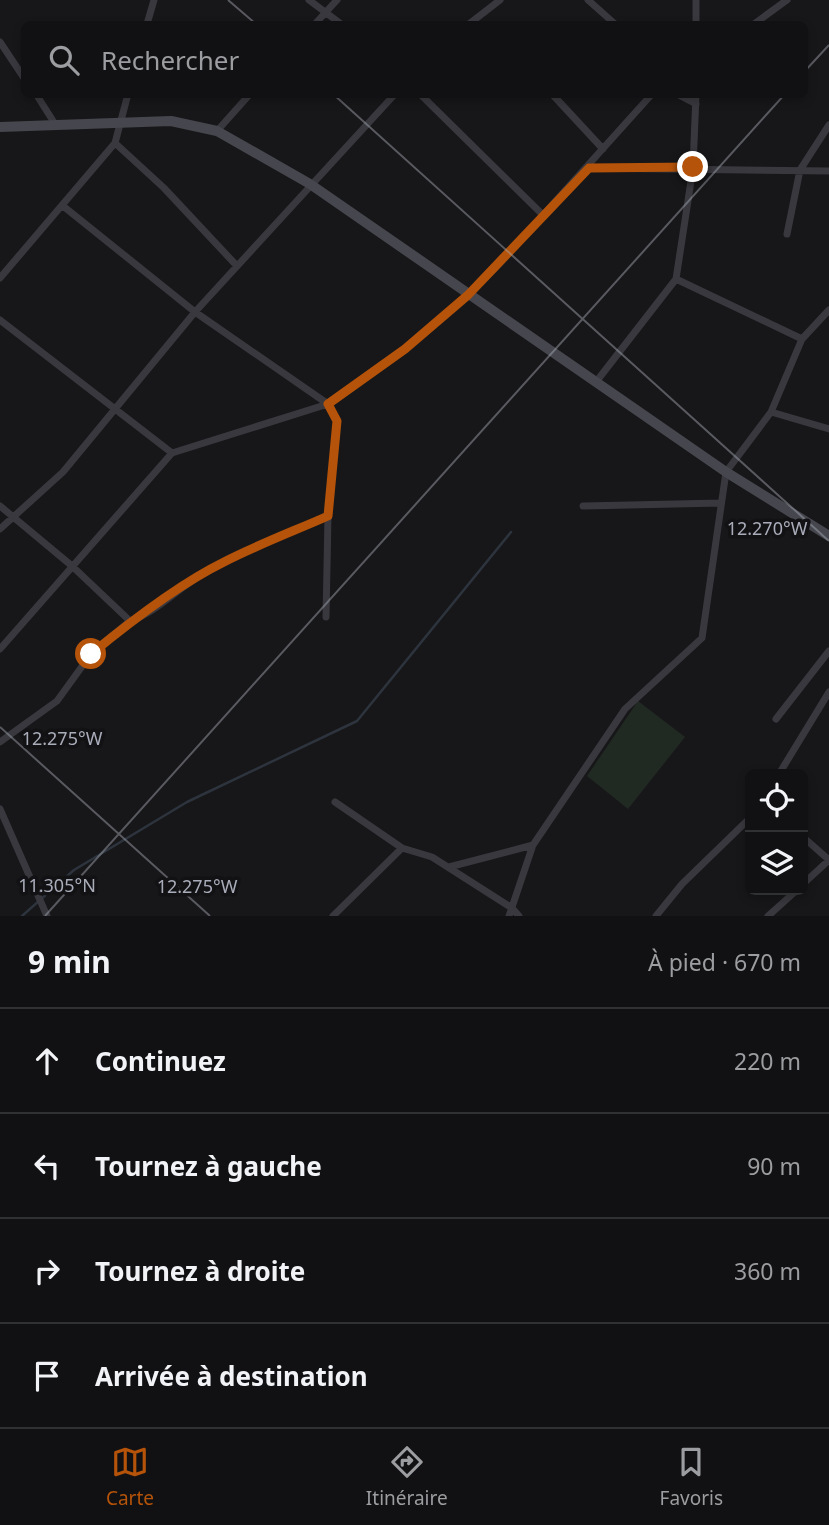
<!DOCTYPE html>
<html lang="fr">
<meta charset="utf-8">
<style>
:root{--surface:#111113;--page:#1a1a1c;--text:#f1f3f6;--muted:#9c9da0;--line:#303133;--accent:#b45309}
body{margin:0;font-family:"Noto Sans",sans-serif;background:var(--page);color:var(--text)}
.controls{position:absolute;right:21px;bottom:21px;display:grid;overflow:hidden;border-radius:10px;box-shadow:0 4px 10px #0003}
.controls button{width:63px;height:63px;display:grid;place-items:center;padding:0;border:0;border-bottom:2px solid var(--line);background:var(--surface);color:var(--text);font:35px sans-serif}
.stop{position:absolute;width:21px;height:21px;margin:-16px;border:5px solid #b45309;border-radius:50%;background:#fff}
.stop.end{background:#b45309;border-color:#fff;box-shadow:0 2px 7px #0008}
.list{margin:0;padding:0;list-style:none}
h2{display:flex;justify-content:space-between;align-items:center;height:91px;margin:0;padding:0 28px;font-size:30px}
h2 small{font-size:23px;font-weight:400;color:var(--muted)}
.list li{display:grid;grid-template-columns:46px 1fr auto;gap:21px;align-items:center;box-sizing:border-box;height:105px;padding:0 28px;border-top:2px solid var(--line)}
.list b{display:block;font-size:26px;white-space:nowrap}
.list em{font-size:23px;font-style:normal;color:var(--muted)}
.icon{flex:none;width:38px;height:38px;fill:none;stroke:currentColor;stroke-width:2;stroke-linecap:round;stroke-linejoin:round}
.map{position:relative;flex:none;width:829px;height:916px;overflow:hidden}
.search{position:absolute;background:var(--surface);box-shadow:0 4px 10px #0003;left:21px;right:21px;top:21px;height:77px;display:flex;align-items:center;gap:18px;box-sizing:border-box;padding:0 24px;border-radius:10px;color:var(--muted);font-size:26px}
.sheet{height:511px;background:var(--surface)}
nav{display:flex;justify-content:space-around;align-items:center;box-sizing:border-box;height:98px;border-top:2px solid var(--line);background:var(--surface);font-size:19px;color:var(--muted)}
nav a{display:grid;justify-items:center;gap:4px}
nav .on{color:var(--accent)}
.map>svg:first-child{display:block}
.green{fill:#212923}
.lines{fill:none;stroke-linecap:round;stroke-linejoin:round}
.stream{stroke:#2d343d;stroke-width:2.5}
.street{stroke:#38383e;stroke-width:7}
.secondary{stroke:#46474e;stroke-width:10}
.route{stroke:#b45309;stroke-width:9}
.ticks{fill:none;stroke:#a9acb9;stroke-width:2;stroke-opacity:0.45}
.ticks-label{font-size:18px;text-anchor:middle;fill:#a9acb9;stroke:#121214;stroke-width:7;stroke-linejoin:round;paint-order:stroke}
</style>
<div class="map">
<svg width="829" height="916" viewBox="0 0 829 916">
<rect width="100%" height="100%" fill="#171719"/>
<path class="green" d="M638 701 685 737 628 809 587 776Z"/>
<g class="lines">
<path class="stream" d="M22 916 74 870 187 802 357 721 511 532"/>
<path class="street" d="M309 0 341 24
M588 0 615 24
M696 0V24
M147 24 154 0
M315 24 337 0
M469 24 500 0
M754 24 787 0
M0 42 24 78
M36 94 55 124
M420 94 544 216
M552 94 603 149
M677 94 696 104
M217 131 250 94
M115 143 164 188 237 266
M589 168 829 171
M63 206 195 312 328 404 337 421 328 516 326 617
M787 234 800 170 829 125
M0 278 115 143 128 94
M676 279 802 339
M0 320 172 453 328 404 405 349 468 295 500 263 652 94
M596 382 676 279 693 168 696 94
M771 412 829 429
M0 506 72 566 130 621C157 612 178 588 203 574 243 551 286 534 328 516
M583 506 721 503
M0 529 63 472 195 312 395 94
M0 649 172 453
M776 719 829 651
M0 742 57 701 91 654 130 621
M779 774 829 692
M335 802 402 848 432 857 512 908 519 916
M0 809 47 916
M803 837 829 860
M449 867 533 845
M803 884 829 860
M333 916 402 848
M509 916 533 845 625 709 702 638 726 472 771 412 802 339 829 310
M656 916 682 884 750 818
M768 916 797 890"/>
<path class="secondary" d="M0 127 171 121 217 131 310 184 726 472 829 536"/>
</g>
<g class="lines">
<path class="route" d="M91 654C130 622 179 584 224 562 257 545 294 531 328 516L337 421 328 404 405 349 468 295 589 168 693 167"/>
</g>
<path class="ticks" d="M228 0 256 24M804 72 829 45M333 94 829 541M0 727 210 916M45 916 785 94"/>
<g class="ticks-label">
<text x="767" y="535">12.270°W</text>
<text x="62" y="745">12.275°W</text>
<text x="57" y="892">11.305°N</text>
<text x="197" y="893">12.275°W</text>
</g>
</svg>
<div class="controls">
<button><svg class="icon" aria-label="locate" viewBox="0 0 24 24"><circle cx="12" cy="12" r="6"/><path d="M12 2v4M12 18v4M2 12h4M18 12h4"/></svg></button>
<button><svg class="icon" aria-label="layers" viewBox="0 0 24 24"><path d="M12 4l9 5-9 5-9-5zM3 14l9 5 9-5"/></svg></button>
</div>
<div class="stop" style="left:91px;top:654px"></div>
<div class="stop end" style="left:693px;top:167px"></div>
<div class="search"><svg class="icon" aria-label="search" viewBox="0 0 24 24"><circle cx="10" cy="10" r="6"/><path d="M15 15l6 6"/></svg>Rechercher</div>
</div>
<section class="sheet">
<h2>9 min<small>À pied · 670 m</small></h2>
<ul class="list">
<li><svg class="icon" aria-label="ahead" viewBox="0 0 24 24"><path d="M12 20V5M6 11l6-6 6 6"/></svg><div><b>Continuez</b></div><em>220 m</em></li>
<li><svg class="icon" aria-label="left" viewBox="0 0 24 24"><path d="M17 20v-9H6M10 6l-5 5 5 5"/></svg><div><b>Tournez à gauche</b></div><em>90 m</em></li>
<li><svg class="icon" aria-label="right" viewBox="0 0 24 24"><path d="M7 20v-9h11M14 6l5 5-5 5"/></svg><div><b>Tournez à droite</b></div><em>360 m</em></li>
<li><svg class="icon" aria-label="arrive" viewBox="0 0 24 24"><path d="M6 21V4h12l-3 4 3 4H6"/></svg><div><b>Arrivée à destination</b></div></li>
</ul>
</section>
<nav>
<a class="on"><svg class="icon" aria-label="map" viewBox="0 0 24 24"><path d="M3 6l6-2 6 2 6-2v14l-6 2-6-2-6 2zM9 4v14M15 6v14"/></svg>Carte</a>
<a><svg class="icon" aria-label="directions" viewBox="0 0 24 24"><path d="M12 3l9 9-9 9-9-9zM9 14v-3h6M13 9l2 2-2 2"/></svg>Itinéraire</a>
<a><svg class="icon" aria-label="saved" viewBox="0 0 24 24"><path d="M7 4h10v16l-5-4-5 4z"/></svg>Favoris</a>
</nav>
